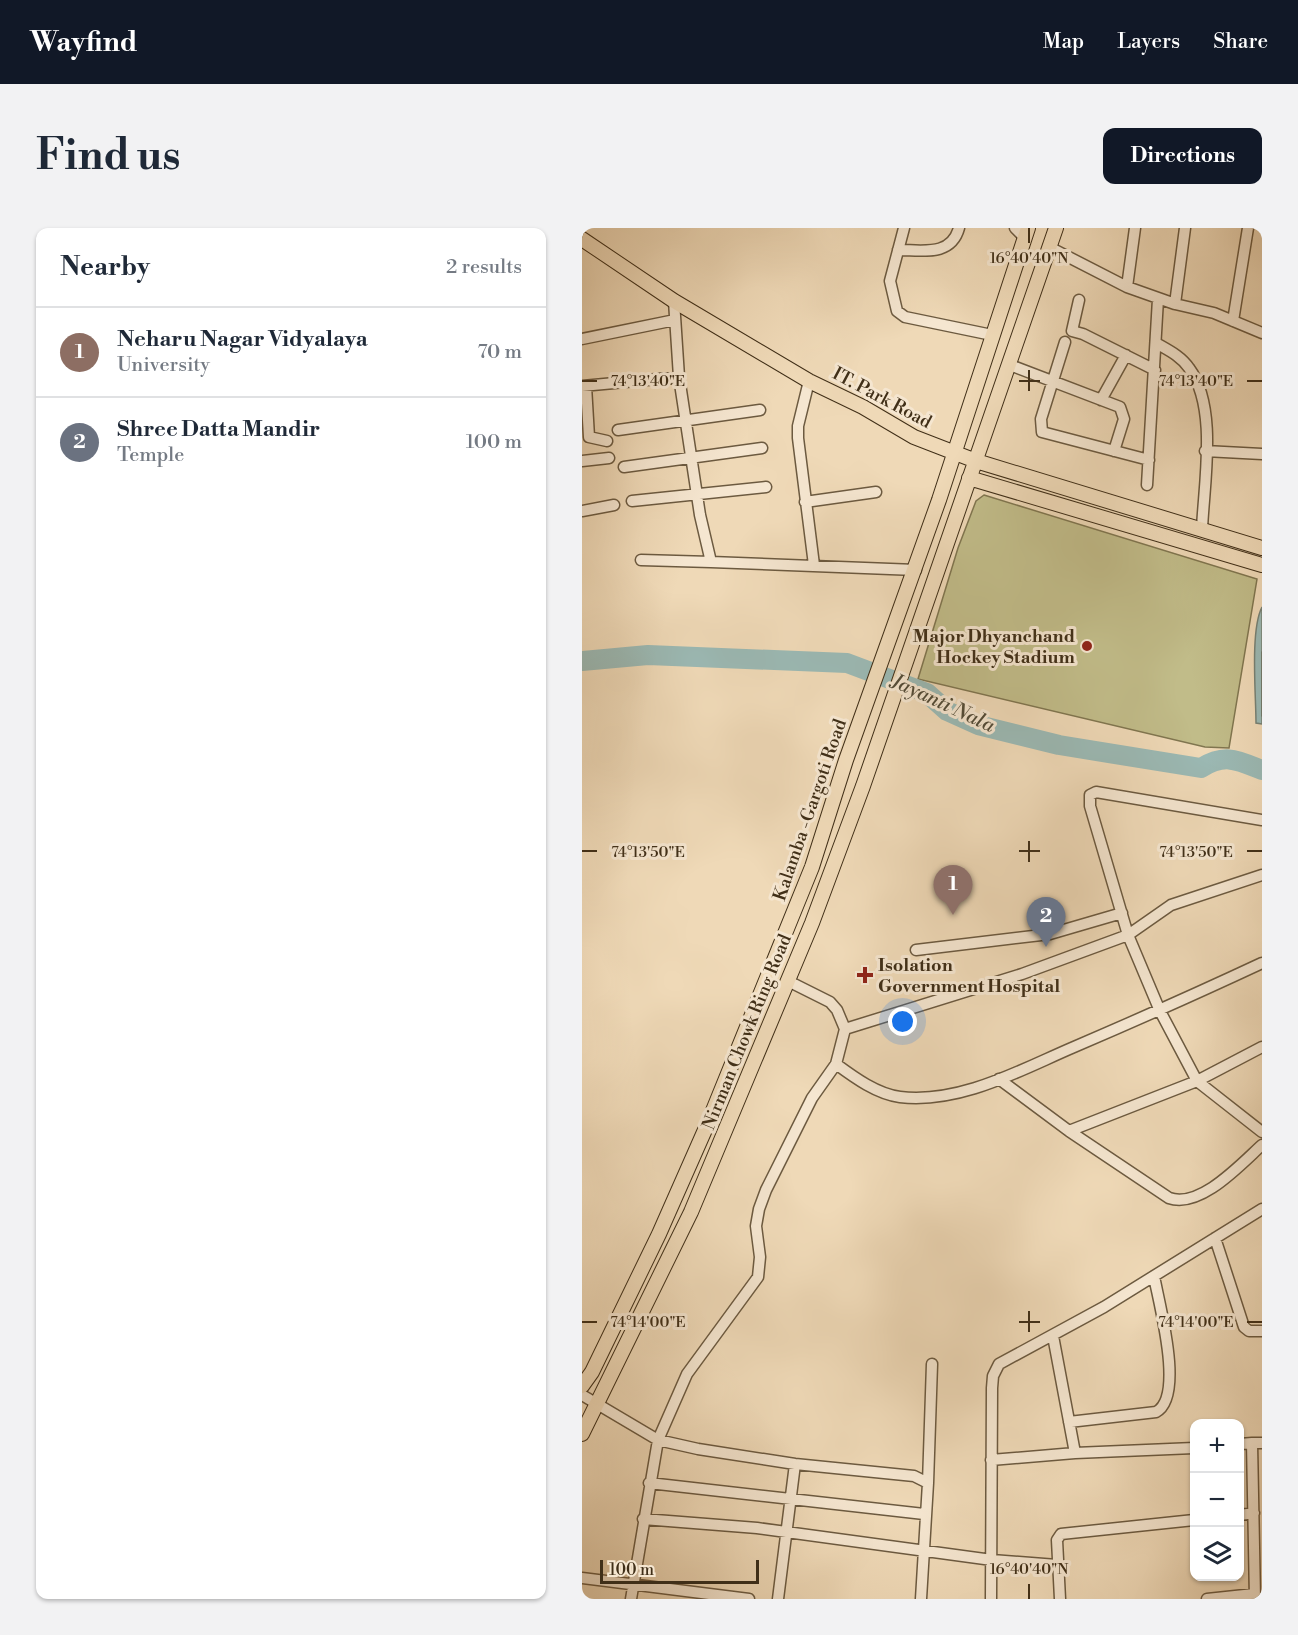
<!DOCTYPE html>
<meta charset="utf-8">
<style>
:root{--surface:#fff;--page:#f2f2f3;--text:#1f2937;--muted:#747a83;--line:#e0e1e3;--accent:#111827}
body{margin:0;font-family:"Libre Bodoni",serif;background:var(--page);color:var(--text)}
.controls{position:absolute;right:18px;bottom:18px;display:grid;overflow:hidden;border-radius:12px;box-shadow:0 2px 4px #0004}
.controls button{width:54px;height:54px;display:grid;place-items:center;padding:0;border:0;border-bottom:2px solid var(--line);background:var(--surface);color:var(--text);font:30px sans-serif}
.scale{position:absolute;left:18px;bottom:15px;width:159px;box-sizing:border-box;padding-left:6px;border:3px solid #402f18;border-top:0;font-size:16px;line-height:21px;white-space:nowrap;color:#402f18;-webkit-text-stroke:4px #f5e6d0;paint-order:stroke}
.you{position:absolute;left:321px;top:794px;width:21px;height:21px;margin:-15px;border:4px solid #fff;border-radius:50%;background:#1a73e8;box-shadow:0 0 0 9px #1a73e833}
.badge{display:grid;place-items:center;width:39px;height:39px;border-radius:50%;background:var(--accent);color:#fff;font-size:20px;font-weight:700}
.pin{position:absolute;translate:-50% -50px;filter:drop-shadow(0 2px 3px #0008)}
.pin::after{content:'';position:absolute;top:32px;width:21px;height:18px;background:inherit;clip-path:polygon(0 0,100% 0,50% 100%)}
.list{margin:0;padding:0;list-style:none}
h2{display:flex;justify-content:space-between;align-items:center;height:78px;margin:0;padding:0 24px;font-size:26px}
h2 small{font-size:20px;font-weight:400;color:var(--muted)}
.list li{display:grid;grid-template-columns:39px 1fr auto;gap:18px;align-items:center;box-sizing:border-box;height:90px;padding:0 24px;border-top:2px solid var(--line)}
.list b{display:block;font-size:22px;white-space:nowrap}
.list p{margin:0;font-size:20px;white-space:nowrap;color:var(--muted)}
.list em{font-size:20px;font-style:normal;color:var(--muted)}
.icon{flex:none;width:33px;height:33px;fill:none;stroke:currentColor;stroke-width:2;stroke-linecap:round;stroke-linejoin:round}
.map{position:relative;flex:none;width:680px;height:1371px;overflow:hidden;border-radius:12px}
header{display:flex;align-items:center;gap:36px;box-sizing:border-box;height:84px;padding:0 30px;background:var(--accent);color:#fff}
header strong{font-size:28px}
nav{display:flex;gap:33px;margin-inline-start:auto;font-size:21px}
.intro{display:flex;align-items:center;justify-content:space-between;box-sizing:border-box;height:144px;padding:0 36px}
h1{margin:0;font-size:42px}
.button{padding:15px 27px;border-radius:12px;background:var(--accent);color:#fff;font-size:21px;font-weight:700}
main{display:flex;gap:36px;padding:0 36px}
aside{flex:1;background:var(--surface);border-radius:12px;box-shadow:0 2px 4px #0004}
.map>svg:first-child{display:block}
.green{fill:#c1bc89;stroke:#807650;stroke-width:1.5}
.water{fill:#9bb9b4;stroke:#778276;stroke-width:1.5}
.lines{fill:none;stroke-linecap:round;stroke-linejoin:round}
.shore{stroke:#6e7466;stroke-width:1.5}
.river{stroke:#9bb9b4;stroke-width:20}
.minor-casing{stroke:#6c5a40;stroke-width:13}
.major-casing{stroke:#402f18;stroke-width:16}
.minor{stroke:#f5e6d0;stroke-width:10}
.major{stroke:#efd9b7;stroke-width:14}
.ticks{fill:none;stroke:#402f18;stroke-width:2}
.poi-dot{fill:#8f2418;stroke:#f5e6d0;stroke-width:2}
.labels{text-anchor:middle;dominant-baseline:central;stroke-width:6;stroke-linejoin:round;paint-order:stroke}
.street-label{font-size:18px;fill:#402f18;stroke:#f5e6d0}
.poi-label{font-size:18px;font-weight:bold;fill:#402f18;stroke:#f5e6d0;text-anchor:end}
.water-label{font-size:20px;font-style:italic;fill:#524b37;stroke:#f5e6d0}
.ticks-label{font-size:15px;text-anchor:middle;fill:#402f18;stroke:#f5e6d0;stroke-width:6;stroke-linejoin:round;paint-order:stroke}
</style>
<header>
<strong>Wayfind</strong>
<nav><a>Map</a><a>Layers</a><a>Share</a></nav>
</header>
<div class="intro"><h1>Find us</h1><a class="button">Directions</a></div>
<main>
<aside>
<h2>Nearby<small>2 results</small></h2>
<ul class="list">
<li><span class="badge" style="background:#8d6e63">1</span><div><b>Neharu Nagar Vidyalaya</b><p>University</p></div><em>70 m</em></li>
<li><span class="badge" style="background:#6b7280">2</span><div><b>Shree Datta Mandir</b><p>Temple</p></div><em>100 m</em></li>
</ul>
</aside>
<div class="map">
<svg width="680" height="1371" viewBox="0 0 680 1371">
<rect width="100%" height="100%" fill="#efd9b7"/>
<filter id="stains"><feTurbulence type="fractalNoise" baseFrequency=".00333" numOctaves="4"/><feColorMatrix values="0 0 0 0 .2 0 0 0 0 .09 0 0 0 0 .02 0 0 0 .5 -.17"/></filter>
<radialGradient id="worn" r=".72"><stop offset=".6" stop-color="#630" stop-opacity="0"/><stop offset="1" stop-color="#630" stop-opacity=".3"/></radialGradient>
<path class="green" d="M402 267 675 351 647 520 623 519 336 451 376 320 394 273Z"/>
<path class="water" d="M680 379V496L674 495C674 467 668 402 680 379Z"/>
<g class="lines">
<path class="shore" d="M680 424V488"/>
<path class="river" d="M0 433 66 427 265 435 345 465 365 483 396 497 477 517 619 540C643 525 655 532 680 542"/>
<defs>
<path id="minor" d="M322 0 308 53 315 83 323 89 410 107
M433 0 443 10
M467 19 545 59 593 76 632 85 680 105
M316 22C340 22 369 29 377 0
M545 59 553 0
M497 72 490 103 501 106 573 142
M92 73 97 149
M593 76 603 0
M651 93 666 0
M0 111 93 92
M483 114 459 191 460 204 567 232
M574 115C586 122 599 128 607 140 636 179 622 254 620 301
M428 137 538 179 542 191 532 223
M227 153 216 198V210L232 337
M0 158 97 149 118 287 129 334 334 342
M4 158 7 209 25 213
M519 172 544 127
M36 202 178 182
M623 223 680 226
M0 233 27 230
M42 239 180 220
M565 257 576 71
M50 273 184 259
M223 274 294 264
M0 283 32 277
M59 332 129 334
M680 592 514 564 508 567V578L546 707 578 783 615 853 680 904
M334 722 468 706 540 685
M263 801 440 746 546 707 589 677 680 647
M254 836C273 850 295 866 318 869 379 876 438 842 492 819 555 792 618 764 680 735
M417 851 487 903 587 970C618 981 658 937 680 917
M487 903 615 853 680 819
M633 1010 662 1099 667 1103H680
M471 1108 493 1225
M0 1167 76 1212 116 1221 213 1236 332 1248 346 1255 339 1371
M487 1194 574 1184C603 1169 577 1076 572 1048
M658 1216 670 1215
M409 1232 493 1225 612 1220
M67 1255 342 1286
M346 1255 350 1136
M658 1287 672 1285
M61 1291 175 1300 410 1332 475 1337
M0 1350 167 1371
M49 1371 76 1212 105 1146 176 1049 178 1029 174 998 177 981 184 962 230 870 254 836 263 801 255 782 248 774 206 753
M196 1371 213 1236
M409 1371 410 1160 411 1148 417 1136 522 1079 680 981
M478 1371 475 1312 479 1306 612 1292
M625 1371 672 1366
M673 1371 670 1215H680"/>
<path id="major" d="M0 11 92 73 227 153 281 179 332 209 394 233 680 320
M387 250 680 337
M0 1158 10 1144 77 1006 126 895 230 639 264 532 357 272 446 0
M0 1206 109 984 230 695 281 558 474 0"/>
</defs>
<use href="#minor" class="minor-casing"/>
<use href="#major" class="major-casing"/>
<use href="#minor" class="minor"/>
<use href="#major" class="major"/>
</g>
<path class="ticks" d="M447 0V15M447 142V163M0 153H15M437 153H458M665 153H680M447 613V634M0 623H15M437 623H458M665 623H680M447 1083V1104M0 1094H15M437 1094H458M665 1094H680M447 1356V1371"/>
<g class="poi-dot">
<circle cx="505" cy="418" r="6"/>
<path d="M280 738h6v6h6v6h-6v6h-6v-6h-6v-6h6z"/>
</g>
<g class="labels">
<g class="street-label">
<text transform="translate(300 170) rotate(28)">IT. Park Road</text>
<text transform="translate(228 582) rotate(-71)">Kalamba -Gargoti Road</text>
<text transform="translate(165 804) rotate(-68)">Nirman Chowk Ring Road</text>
</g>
<g class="poi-label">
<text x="493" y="408">Major Dhyanchand<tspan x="493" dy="21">Hockey Stadium</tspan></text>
<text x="296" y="737" text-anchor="start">Isolation<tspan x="296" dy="21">Government Hospital</tspan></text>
</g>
<g class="water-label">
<text transform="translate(361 476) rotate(25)">Jayanti Nala</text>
</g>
</g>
<g class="ticks-label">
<text x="447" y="35">16°40'40"N</text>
<text x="614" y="158">74°13'40"E</text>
<text x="66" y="158">74°13'40"E</text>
<text x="614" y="629">74°13'50"E</text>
<text x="66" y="629">74°13'50"E</text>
<text x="66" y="1099">74°14'00"E</text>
<text x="614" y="1099">74°14'00"E</text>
<text x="447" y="1346">16°40'40"N</text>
</g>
<rect width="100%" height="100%" filter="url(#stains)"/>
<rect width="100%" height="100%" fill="url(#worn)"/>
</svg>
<div class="controls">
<button>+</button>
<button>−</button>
<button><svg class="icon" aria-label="layers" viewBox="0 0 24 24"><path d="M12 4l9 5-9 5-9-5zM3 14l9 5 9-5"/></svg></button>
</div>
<div class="scale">100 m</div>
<div class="you"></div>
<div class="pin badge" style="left:371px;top:687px;background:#8d6e63">1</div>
<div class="pin badge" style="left:464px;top:719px;background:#6b7280">2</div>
</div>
</main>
